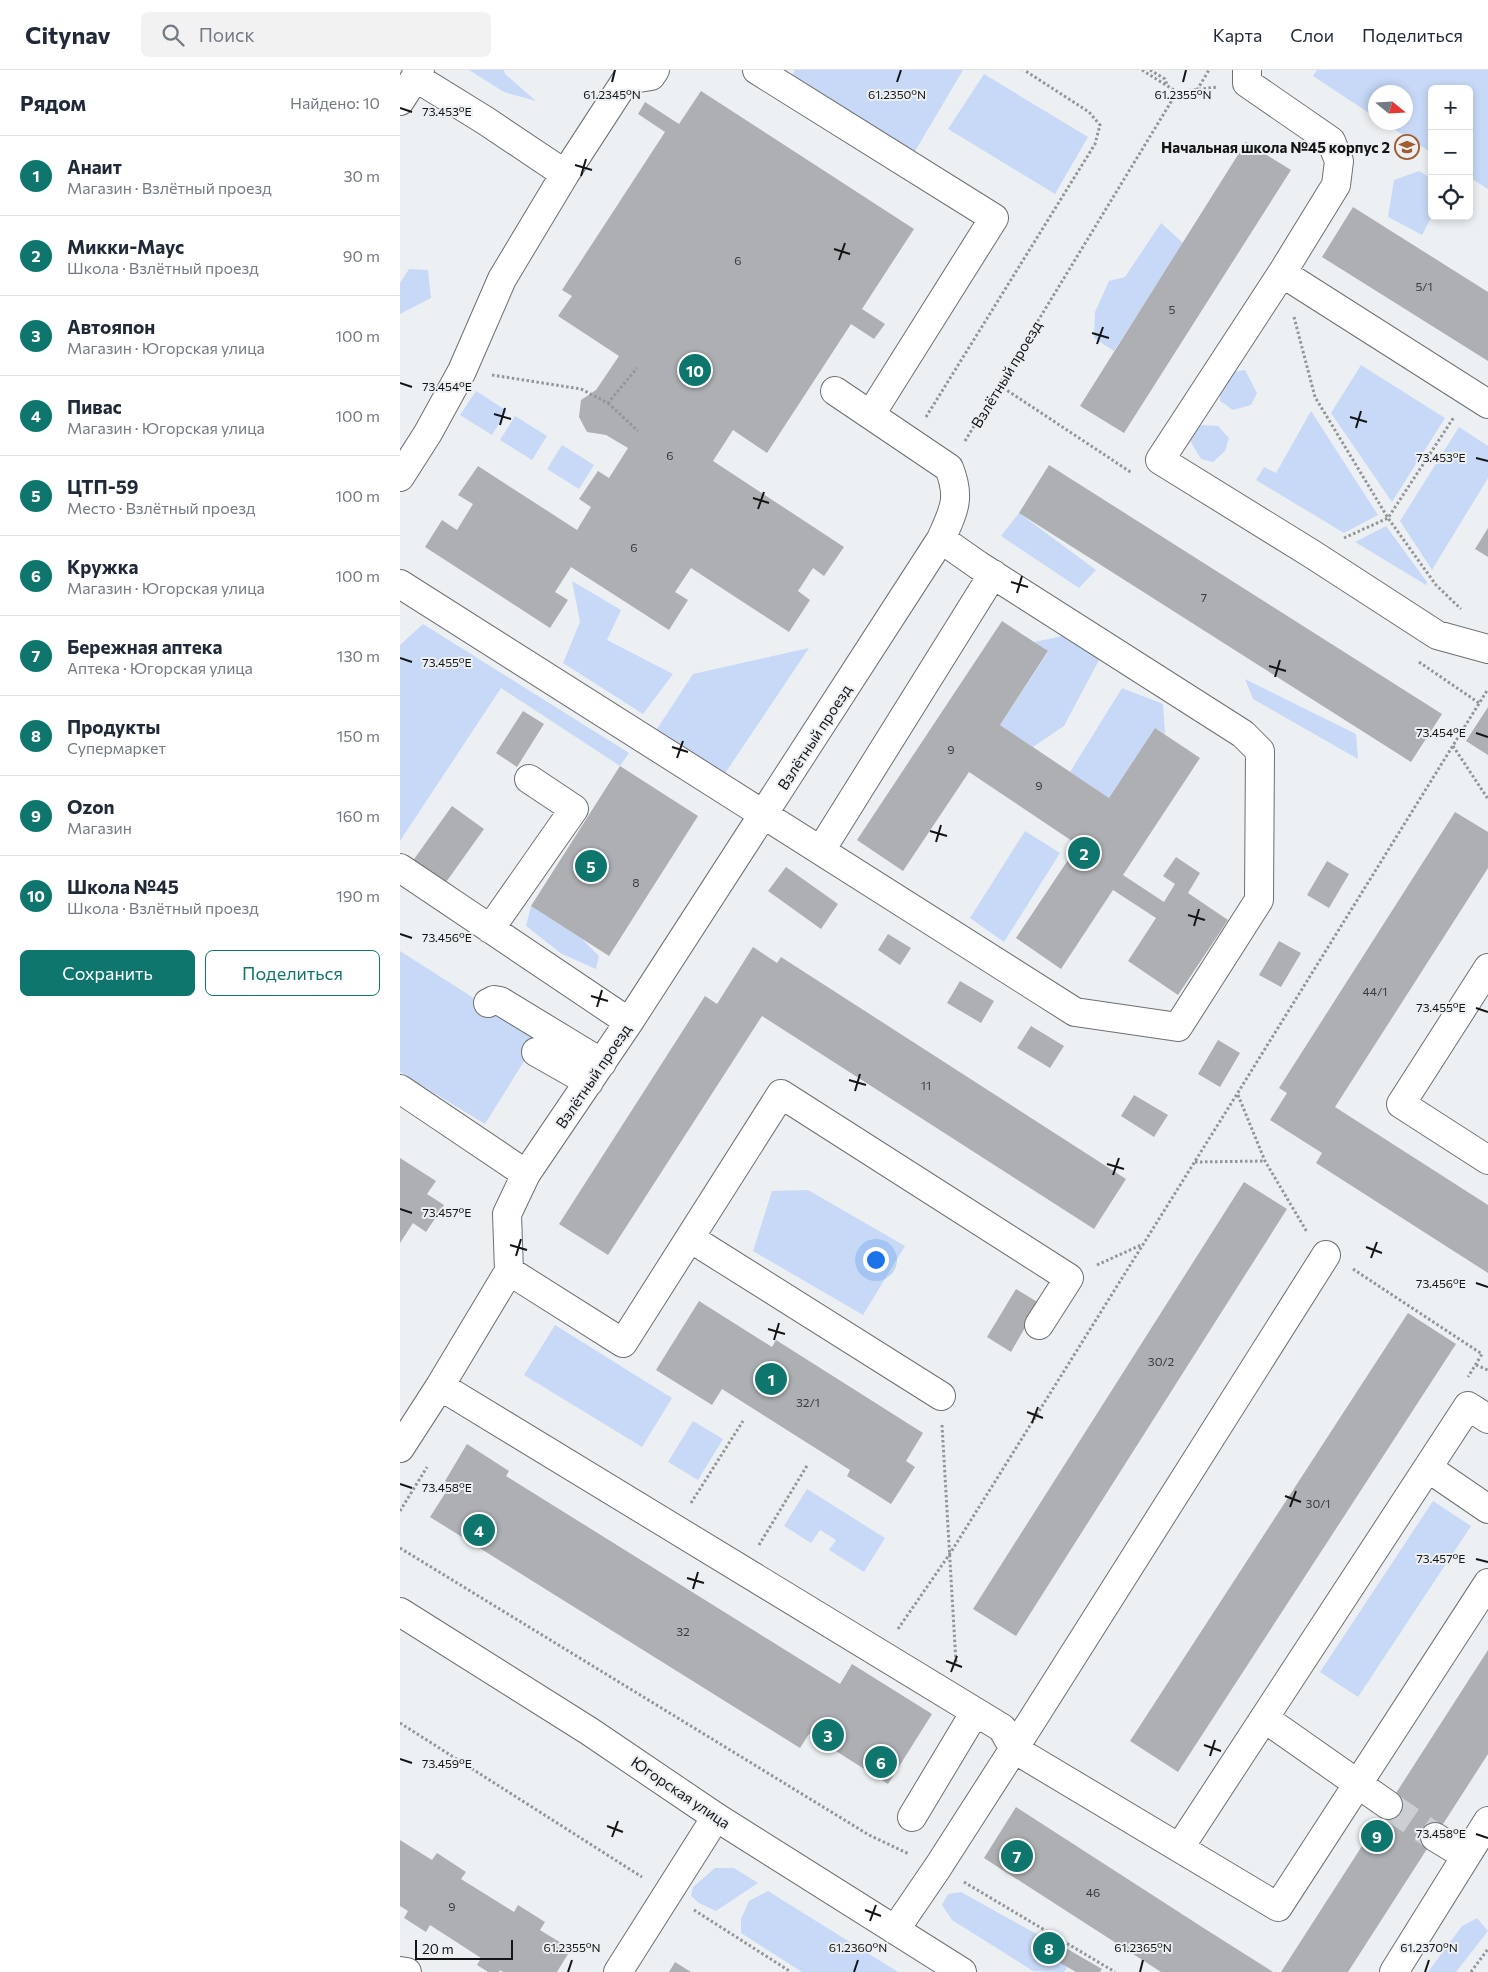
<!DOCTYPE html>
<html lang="ru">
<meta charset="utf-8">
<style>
:root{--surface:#fff;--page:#f2f2f3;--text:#1f2937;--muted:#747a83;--line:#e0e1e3;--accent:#0f766e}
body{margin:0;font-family:Commissioner,sans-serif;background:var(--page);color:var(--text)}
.controls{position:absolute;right:15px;top:15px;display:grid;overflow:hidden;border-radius:8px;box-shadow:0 2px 8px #0003}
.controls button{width:45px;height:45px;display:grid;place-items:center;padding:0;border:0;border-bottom:1px solid var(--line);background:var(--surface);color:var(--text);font:25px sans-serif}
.compass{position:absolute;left:968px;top:15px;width:45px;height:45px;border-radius:50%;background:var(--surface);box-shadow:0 2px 8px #0003;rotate:108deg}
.scale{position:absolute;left:15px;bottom:12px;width:98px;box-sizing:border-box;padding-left:5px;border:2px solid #141516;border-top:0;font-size:14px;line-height:18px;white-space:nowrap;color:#141516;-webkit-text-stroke:4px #edf0f3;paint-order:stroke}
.you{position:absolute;left:475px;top:1189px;width:18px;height:18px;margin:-12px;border:4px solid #fff;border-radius:50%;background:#1a73e8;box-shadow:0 0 0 8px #1a73e833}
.badge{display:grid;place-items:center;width:32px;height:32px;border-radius:50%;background:var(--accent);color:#fff;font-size:16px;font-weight:700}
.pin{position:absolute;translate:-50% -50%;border:2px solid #fff;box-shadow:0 1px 5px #0006}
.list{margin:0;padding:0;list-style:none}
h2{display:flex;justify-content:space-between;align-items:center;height:65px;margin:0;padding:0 20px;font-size:21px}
h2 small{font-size:16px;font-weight:400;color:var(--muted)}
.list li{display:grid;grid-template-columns:32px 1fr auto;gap:15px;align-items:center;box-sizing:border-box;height:80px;padding:0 20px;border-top:1px solid var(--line)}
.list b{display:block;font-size:19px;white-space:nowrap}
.list p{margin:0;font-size:16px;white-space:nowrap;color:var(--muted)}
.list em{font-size:16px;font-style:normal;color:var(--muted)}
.actions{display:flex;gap:10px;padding:15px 20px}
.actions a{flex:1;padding:11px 0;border:1px solid var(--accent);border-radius:8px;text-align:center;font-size:18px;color:var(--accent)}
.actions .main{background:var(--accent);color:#fff}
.icon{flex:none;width:28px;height:28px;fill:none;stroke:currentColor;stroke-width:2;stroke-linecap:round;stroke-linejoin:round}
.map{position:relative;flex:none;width:1088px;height:1902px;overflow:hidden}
header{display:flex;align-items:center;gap:30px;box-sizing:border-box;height:70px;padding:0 25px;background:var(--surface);border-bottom:1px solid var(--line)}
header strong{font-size:24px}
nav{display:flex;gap:28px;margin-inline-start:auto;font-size:18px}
.search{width:350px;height:45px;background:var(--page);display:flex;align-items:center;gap:12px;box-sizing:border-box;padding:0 18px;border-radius:8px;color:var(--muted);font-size:19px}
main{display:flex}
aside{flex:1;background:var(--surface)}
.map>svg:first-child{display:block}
.green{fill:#c7d9f7}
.building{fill:#adafb3}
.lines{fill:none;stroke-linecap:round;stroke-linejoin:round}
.minor-tunnel{stroke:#cccfd2;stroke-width:28;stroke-dasharray:28 14;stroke-linecap:butt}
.minor-casing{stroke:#6d6f72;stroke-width:30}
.major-casing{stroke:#6d6f72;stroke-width:30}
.path{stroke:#939698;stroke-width:3;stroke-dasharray:2.5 2.5;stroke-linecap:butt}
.minor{stroke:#fff;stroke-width:28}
.major{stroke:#fff;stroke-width:28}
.ticks{fill:none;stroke:#141516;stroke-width:2}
.labels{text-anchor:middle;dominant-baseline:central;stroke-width:4;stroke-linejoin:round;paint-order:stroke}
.number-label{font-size:12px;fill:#3a3c3d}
.poi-label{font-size:15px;font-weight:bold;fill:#141516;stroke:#edf0f3;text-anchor:end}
.street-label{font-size:15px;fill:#141516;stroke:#edf0f3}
.ticks-label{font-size:12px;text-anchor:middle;fill:#141516;stroke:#edf0f3;stroke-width:4;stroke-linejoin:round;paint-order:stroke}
</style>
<header>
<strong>Citynav</strong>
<div class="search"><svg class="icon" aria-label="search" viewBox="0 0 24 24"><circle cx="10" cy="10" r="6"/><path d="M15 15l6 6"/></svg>Поиск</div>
<nav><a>Карта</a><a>Слои</a><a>Поделиться</a></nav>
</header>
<main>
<aside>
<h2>Рядом<small>Найдено: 10</small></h2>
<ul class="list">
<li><span class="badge">1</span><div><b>Анаит</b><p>Магазин · Взлётный проезд</p></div><em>30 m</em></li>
<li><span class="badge">2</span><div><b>Микки-Маус</b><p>Школа · Взлётный проезд</p></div><em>90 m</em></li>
<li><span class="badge">3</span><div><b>Автояпон</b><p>Магазин · Югорская улица</p></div><em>100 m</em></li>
<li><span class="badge">4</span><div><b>Пивас</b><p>Магазин · Югорская улица</p></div><em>100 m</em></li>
<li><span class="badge">5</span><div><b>ЦТП-59</b><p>Место · Взлётный проезд</p></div><em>100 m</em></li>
<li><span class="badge">6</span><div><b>Кружка</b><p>Магазин · Югорская улица</p></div><em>100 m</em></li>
<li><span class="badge">7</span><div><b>Бережная аптека</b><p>Аптека · Югорская улица</p></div><em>130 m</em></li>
<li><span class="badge">8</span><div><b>Продукты</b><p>Супермаркет</p></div><em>150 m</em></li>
<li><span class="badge">9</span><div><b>Ozon</b><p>Магазин</p></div><em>160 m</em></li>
<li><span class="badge">10</span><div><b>Школа №45</b><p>Школа · Взлётный проезд</p></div><em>190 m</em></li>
</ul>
<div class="actions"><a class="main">Сохранить</a><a>Поделиться</a></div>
</aside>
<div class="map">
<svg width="1088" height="1902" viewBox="0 0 1088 1902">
<rect width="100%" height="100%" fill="#edf0f3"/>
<path class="green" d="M69 0H104L105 4 136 31 104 22Z
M395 0H563L514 83 390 8Z
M917 0H1088V119L1069 107V19H1032V83L984 53 1006 52V22H976L975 47 913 6Z
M584 4 688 67 655 124 548 59Z
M1019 101 1032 109V146L1022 165 988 147 994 110Z
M761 153 783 173 714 281 694 268 695 242 709 211 725 207Z
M9 199 28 200 31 228 0 244V213Z
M961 295 1045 348 992 432 931 343Z
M845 300 857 323 851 335 833 340 820 331 821 304Z
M76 321 107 341 92 365 60 345Z
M911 341 978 445 944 463 856 410 864 397 876 403Z
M115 346 147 366 132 390 100 370Z
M801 355 818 356 829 368 825 381 813 392 801 389 789 369Z
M1059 357 1088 376V408L1032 500 1000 451Z
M162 375 194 395 179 419 147 399Z
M619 443 696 500 679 518 601 466Z
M986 456 1027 512 1026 515 955 472Z
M172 511 221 540 207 570 273 604 243 644 163 593 180 552Z
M23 554 229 683 220 696 101 618 0 771V575Z
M668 565 699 590 664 656 633 677 600 655 648 582 634 572Z
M409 578 324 705 255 662 293 604Z
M845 609 956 664 958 689 853 629Z
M722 618 763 634 765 664 755 658 709 728 670 702Z
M625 761 660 783 604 872 570 848Z
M131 836 181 868 199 886 196 899 162 884 126 856Z
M0 881 138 969 85 1054 0 1002Z
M408 1120 505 1176 463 1245 353 1181 372 1121Z
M155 1255 272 1328 242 1377 124 1305Z
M293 1351 323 1369 298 1410 268 1392Z
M407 1419 485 1468 464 1502 429 1480 436 1470 420 1460 411 1473 384 1456Z
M1033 1431 1071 1456 958 1627 920 1602Z
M315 1798H334L358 1813 316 1841 299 1833 291 1826 293 1817Z
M368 1821 498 1902H402L341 1863V1849L349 1831Z
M561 1822 642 1867 664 1882 670 1893 664 1902 633 1901 552 1850 542 1835 548 1824Z
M1077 1848 1088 1861 1056 1902H1028L1062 1856Z"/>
<path class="building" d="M301 21 514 159 462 239 485 254 474 269 451 254 367 383 333 360 313 391 444 477 424 506 413 498 398 521 410 530 389 562 291 498 275 522 288 530 269 560 171 497 155 522 168 530 150 558 25 477 42 450 57 460 73 434 58 425 78 396 177 460 191 437 179 429 198 401 209 408 228 378 206 365 187 362 179 347 181 330 196 320 219 286 158 246 172 226 162 220 265 62 238 44 245 32 279 54Z
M846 72 891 100 724 363 680 336Z
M953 137 1088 222V291L922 187Z
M649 395 1042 644 1011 692 619 443Z
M1088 458V487L1075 479Z
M602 551 648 581 600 655 709 728 755 658 800 688 723 805 764 832 775 814 763 806 776 787 800 803 788 823 828 850 778 925 728 891 756 848 713 820 661 899 616 868 678 775 569 702 503 801 457 770Z
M1088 637V685L1066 671Z
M123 641 144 654 117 697 96 683Z
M220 696 298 746 209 886 131 836Z
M52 736 84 759 44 815 12 792Z
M1055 742 1088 762V798L935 1037 1088 1135V1203L916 1093 922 1083 870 1050 887 1023 879 1018Z
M927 791 949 804 929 838 907 825Z
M386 797 438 834 421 859 368 821Z
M488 864 511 878 500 895 478 880Z
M879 871 901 883 881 917 859 905Z
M353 877 377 893 381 887 726 1109 694 1159 362 946 208 1185 159 1154 305 926 317 934Z
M560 911 594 931 581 953 547 933Z
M631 956 664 976 650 998 617 978Z
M818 970 840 983 820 1017 798 1004Z
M734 1025 768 1045 754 1067 721 1046Z
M0 1088 36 1111 27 1124 44 1135 26 1162 13 1153 0 1173Z
M844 1112 887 1139 616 1566 573 1539Z
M616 1219 639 1233 611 1282 587 1267Z
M299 1231 372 1277 376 1270 523 1363 506 1391 515 1397 491 1434 447 1406 450 1400 322 1319 312 1335 256 1300Z
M1008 1243 1056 1274 778 1702 730 1671Z
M67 1374 109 1401 106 1406 440 1614 452 1594 532 1644 488 1714 409 1664 400 1678 30 1447 51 1414 45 1411Z
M1088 1580V1684L948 1902H881Z
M616 1737 802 1857 873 1902H761L584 1788Z
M0 1770 32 1790 37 1783 66 1802 61 1809 114 1842 118 1835 145 1852 140 1860 171 1879 157 1902H103L100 1900 99 1902H88L77 1895 81 1888 30 1855 26 1862 4 1848 8 1841 0 1836Z
M645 1866 702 1899 700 1902H676L638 1880Z
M275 1892 291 1902H269Z"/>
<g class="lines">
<path class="minor-tunnel" d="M988 1735 1035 1767"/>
<defs>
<path id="minor" d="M357 0 594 148 471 344
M847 0V13L931 71 939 91 936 115 882 203 760 390 912 484 1037 565 1088 579
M15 7 86 51 165 104
M0 31 20 0
M882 203 1088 334
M0 407 28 363 62 301 102 209 165 104 226 10 251 6 255 0
M0 514 675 942 778 957 859 830 860 681 843 664 578 495 541 469
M421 780 593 504
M0 798 229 952
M90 859 174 739 129 709
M1088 898 1001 1034 1088 1090
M88 933 94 930 100 931 202 993
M136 982 189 1012
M0 1019 126 1104
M290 1168 541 1326
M109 1201 223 1273 381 1024 669 1208 639 1255
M40 1316 602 1658 614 1679 878 1837 1088 1513
M0 1378 40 1316 109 1201 107 1144 126 1104 229 952 541 469C554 440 561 428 549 398L435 321
M1028 1398 1088 1439
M864 1648 988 1735
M512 1747 575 1642
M1035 1767 1066 1786
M780 1777 1068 1336 1088 1349
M495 1860 538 1797 631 1652 926 1185
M0 1901 7 1902
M218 1902 316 1747
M994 1902 1088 1751"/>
<path id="major" d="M0 1542 189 1661 316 1747 562 1902"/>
</defs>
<use href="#minor" class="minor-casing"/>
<use href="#major" class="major-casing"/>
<path class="path" d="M742 0 777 22
M750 0 765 9 767 15
M797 20 809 0
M894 247 915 327 988 448 1036 515 1061 539
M92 305 181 319 208 333 237 298
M599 315 732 403
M208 333 238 361
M526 347 695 74 700 55 689 42 624 0
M565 371 777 22 817 17
M944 468 988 448 1054 347
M1019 592 1079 633
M1053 676 1088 729
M838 1025 865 1091 907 1162
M795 1092 865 1091
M697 1195 741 1175
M953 1199 1082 1284 1068 1307
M1076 1295 1088 1300
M542 1355 556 1593
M291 1433 343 1351
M0 1441 27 1397
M359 1475 408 1394
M0 1478 469 1765 509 1784
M498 1559 551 1482 837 1024 1088 619
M0 1653 242 1807
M564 1812 715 1902
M294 1840 391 1902
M1071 1902 1088 1879"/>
<use href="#minor" class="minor"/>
<use href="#major" class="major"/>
</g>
<path class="ticks" d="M212 12 215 0M497 12 501 0M783 12 786 0M0 38 12 42M175 95 192 100M181 106 186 89M434 179 450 184M439 190 445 173M692 263 709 268M697 274 703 257M0 313 12 317M94 344 111 349M950 347 967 352M100 355 105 338M956 358 961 341M1076 388 1088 391M353 428 369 433M358 439 364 422M611 512 628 517M617 523 622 506M0 588 12 592M869 596 886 601M875 607 880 590M1076 663 1088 667M272 677 288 682M277 688 283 671M530 761 547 766M536 772 541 755M788 845 805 850M794 856 799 839M0 864 12 868M191 926 208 931M197 937 202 920M1076 938 1088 942M449 1010 466 1015M455 1021 460 1004M707 1094 724 1099M713 1105 719 1088M0 1139 12 1143M110 1175 127 1180M966 1177 982 1183M116 1186 121 1169M971 1188 977 1172M1076 1213 1088 1217M368 1259 385 1264M374 1270 379 1253M627 1342 643 1348M632 1353 638 1337M0 1414 12 1418M885 1426 901 1432M890 1437 896 1421M1076 1489 1088 1492M287 1508 304 1513M293 1519 298 1502M546 1591 562 1597M551 1602 557 1586M804 1675 821 1681M810 1686 815 1670M0 1689 12 1693M207 1756 223 1762M1076 1764 1088 1768M212 1767 218 1751M465 1840 481 1846M470 1851 476 1835M168 1902 172 1890M454 1902 458 1890M740 1902 743 1890M1025 1902 1029 1890"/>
<defs>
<symbol id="school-ring" viewBox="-11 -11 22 22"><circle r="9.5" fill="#edf0f3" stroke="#a15c30" stroke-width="1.5"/><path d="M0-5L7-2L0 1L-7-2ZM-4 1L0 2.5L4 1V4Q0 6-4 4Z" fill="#a15c30"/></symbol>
</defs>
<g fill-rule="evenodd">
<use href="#school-ring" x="993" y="63" width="28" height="28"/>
</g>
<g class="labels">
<g class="number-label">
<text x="338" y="190">6</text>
<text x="1024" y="216">5/1</text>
<text x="772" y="239">5</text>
<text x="270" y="385">6</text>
<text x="234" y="477">6</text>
<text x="804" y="527">7</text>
<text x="551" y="679">9</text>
<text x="639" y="715">9</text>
<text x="236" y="812">8</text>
<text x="975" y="921">44/1</text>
<text x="526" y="1015">11</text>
<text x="761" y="1291">30/2</text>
<text x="408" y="1332">32/1</text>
<text x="918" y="1433">30/1</text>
<text x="283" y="1561">32</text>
<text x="693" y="1822">46</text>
<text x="52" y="1836">9</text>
</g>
<g class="poi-label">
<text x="990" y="77">Начальная школа №45 корпус 2</text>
</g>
<g class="street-label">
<text transform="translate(606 304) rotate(-59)">Взлётный проезд</text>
<text transform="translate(414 667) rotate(-57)">Взлётный проезд</text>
<text transform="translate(193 1006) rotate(-56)">Взлётный проезд</text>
<text transform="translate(281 1722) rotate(34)">Югорская улица</text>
</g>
</g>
<g class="ticks-label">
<text x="212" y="29">61.2345°N</text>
<text x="497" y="29">61.2350°N</text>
<text x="783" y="29">61.2355°N</text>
<text x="47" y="46">73.453°E</text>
<text x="47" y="321">73.454°E</text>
<text x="1041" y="392">73.453°E</text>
<text x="47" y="597">73.455°E</text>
<text x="1041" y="667">73.454°E</text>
<text x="47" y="872">73.456°E</text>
<text x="1041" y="942">73.455°E</text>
<text x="47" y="1147">73.457°E</text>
<text x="1041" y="1218">73.456°E</text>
<text x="47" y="1422">73.458°E</text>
<text x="1041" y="1493">73.457°E</text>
<text x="47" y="1698">73.459°E</text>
<text x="1041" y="1768">73.458°E</text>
<text x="172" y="1882">61.2355°N</text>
<text x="458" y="1882">61.2360°N</text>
<text x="743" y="1882">61.2365°N</text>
<text x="1029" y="1882">61.2370°N</text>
</g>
</svg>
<div class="controls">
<button>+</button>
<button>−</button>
<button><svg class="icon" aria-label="locate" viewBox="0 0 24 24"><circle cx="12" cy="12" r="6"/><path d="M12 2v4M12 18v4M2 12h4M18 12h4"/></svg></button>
</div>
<svg class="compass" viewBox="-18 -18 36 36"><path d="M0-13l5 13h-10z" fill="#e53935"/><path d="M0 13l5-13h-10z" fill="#747a83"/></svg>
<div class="scale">20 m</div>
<div class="you"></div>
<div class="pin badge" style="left:371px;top:1309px">1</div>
<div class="pin badge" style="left:684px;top:783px">2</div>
<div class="pin badge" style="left:428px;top:1665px">3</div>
<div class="pin badge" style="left:79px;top:1460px">4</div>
<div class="pin badge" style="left:191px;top:796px">5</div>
<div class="pin badge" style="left:481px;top:1692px">6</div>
<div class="pin badge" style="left:617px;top:1786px">7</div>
<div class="pin badge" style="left:649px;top:1878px">8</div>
<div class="pin badge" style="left:977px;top:1766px">9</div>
<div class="pin badge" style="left:295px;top:300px">10</div>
</div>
</main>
